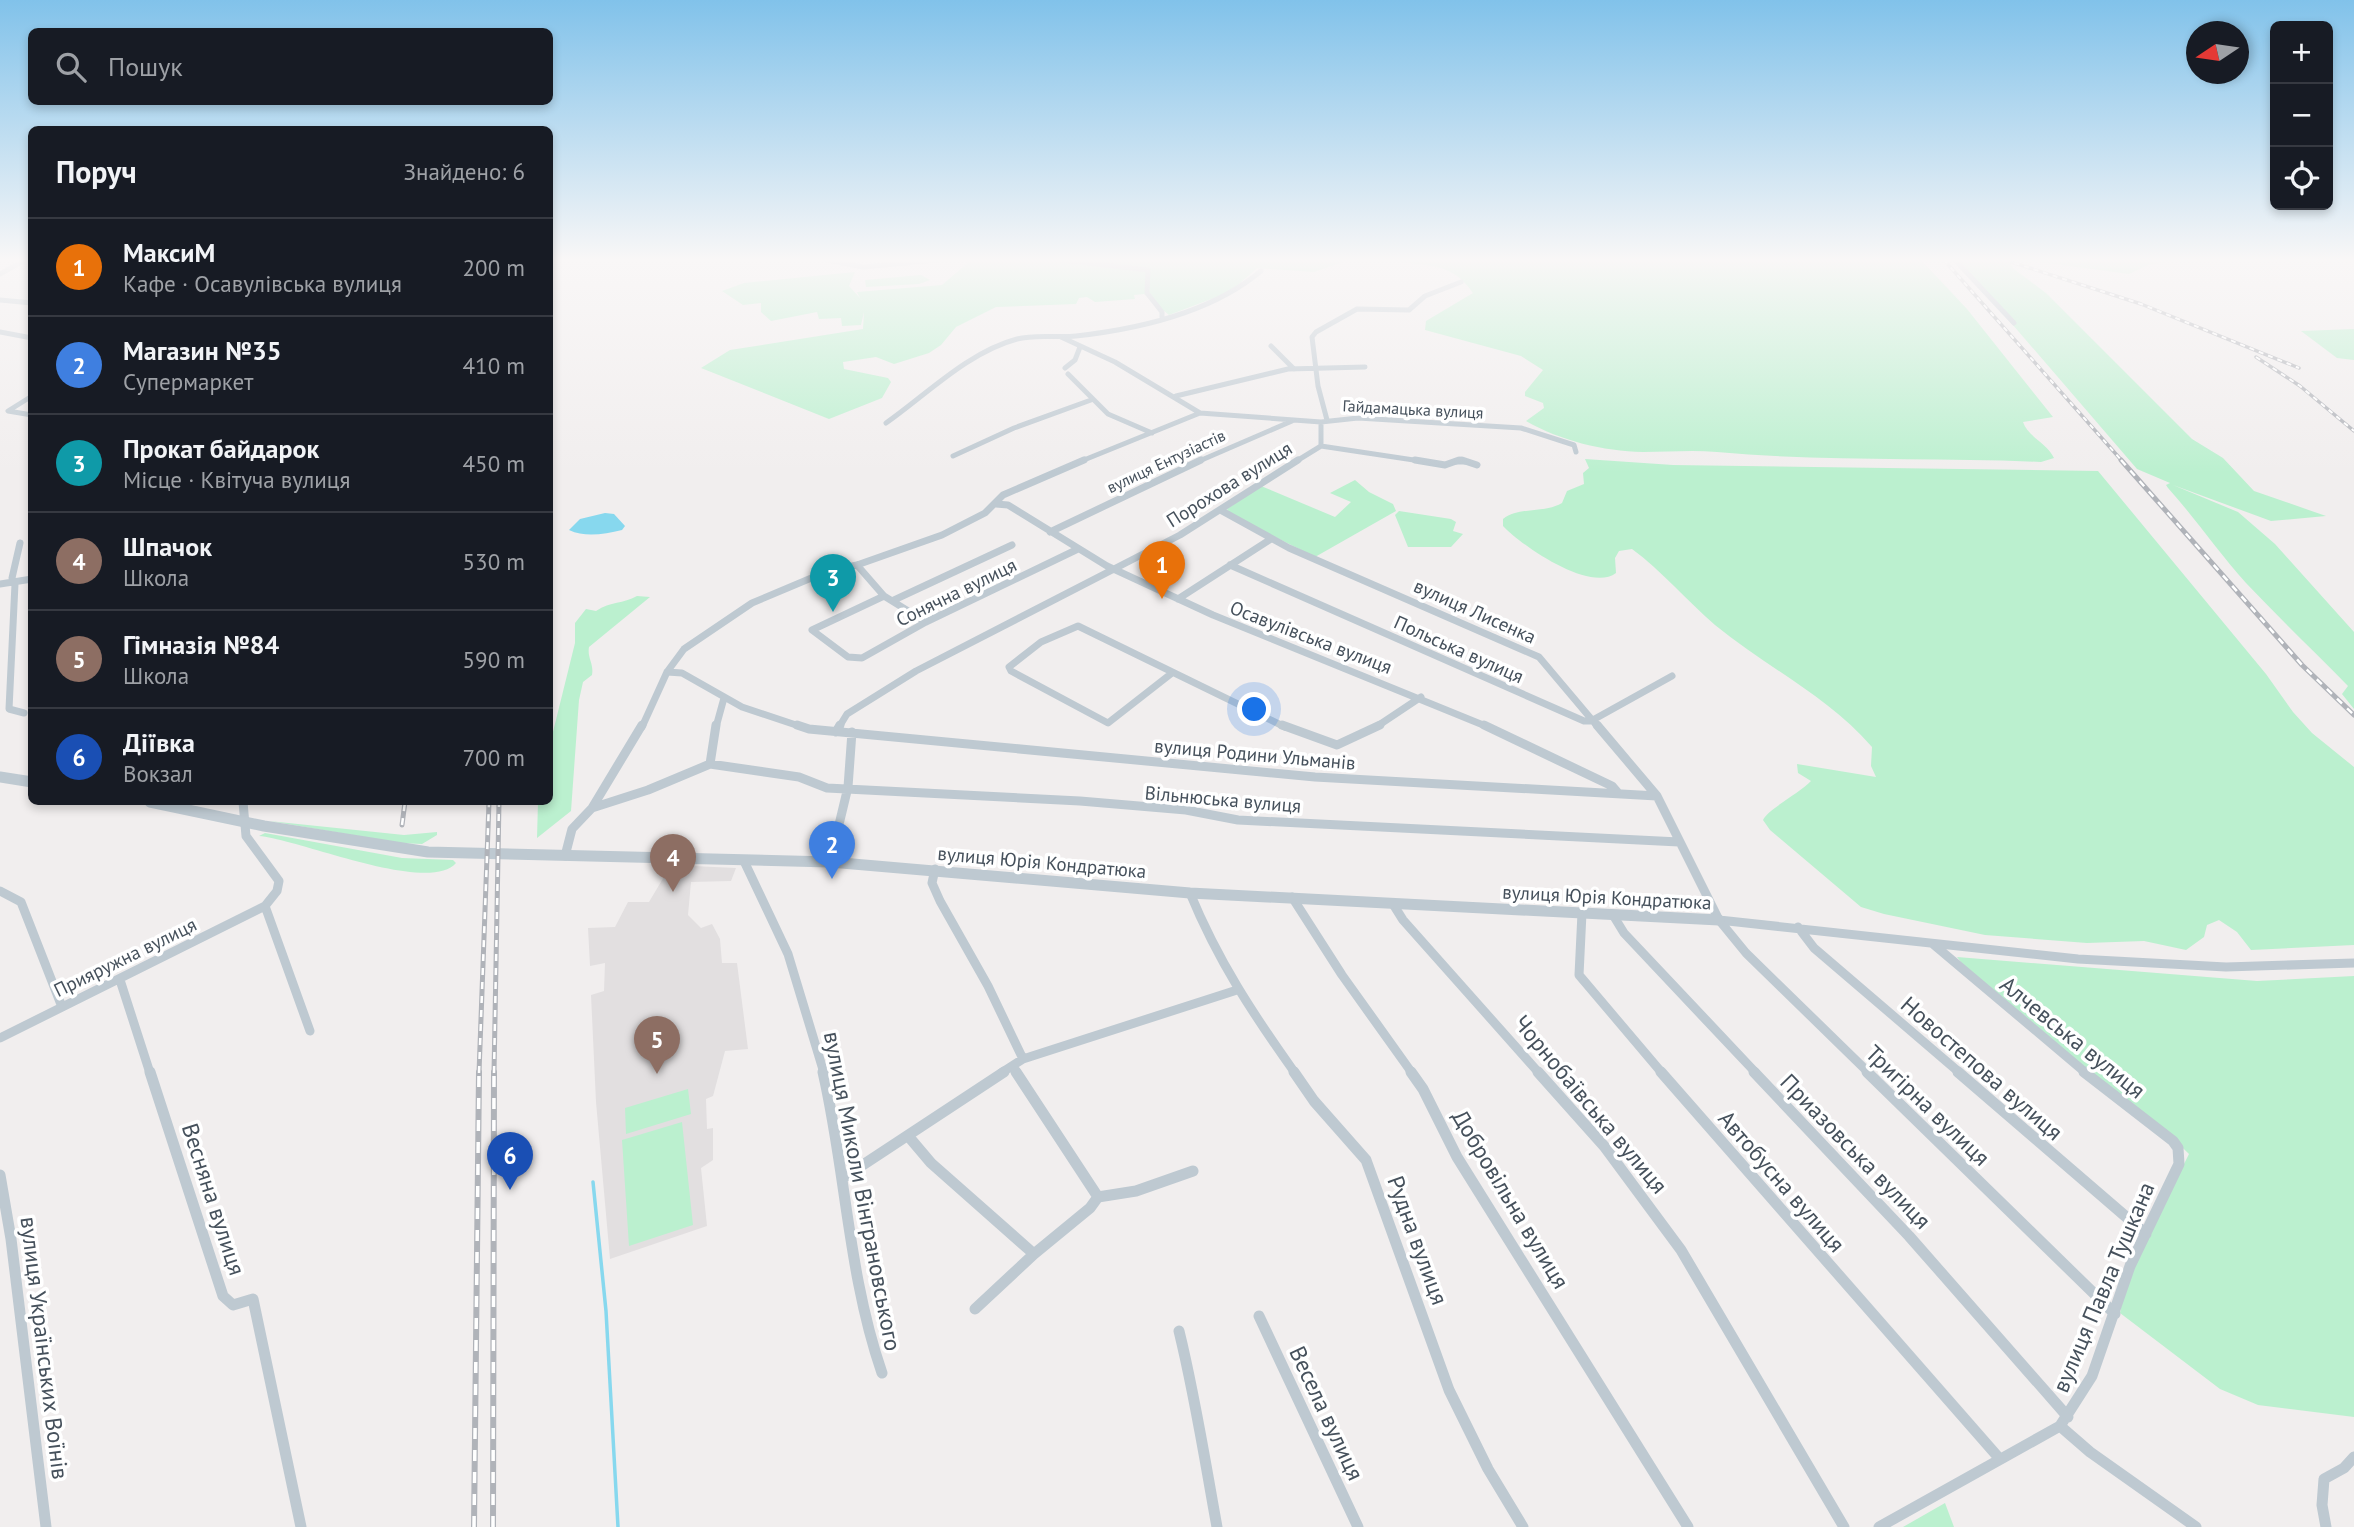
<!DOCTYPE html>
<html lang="uk">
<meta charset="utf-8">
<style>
:root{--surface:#171b24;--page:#20242c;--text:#f1f3f6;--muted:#9ea1a6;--line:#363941;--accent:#b45309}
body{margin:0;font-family:"PT Sans",sans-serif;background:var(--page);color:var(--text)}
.controls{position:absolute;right:21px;top:21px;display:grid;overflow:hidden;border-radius:10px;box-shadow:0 4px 10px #0003}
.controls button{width:63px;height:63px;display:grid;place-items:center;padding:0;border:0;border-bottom:2px solid var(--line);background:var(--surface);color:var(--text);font:35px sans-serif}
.compass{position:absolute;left:2186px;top:21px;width:63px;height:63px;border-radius:50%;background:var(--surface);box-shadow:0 4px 10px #0003;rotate:257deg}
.you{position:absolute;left:1255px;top:710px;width:24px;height:24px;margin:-18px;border:5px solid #fff;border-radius:50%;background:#1a73e8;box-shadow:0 0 0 10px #1a73e833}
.badge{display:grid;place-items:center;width:46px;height:46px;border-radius:50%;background:var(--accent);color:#fff;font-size:23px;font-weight:700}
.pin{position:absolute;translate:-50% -58px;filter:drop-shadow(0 2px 4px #0008)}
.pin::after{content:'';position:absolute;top:37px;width:24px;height:21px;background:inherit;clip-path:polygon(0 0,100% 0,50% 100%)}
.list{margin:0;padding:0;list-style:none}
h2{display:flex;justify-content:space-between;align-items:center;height:91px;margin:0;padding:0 28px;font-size:30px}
h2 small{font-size:23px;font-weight:400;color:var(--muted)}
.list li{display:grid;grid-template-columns:46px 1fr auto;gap:21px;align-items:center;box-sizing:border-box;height:98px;padding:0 28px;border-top:2px solid var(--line)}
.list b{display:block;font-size:26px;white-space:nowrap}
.list p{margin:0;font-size:23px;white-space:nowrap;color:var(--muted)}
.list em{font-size:23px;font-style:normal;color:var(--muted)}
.icon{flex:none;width:38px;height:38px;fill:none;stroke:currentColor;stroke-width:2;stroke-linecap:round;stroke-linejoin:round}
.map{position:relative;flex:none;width:2354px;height:1527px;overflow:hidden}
.search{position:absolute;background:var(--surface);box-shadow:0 4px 10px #0003;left:28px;top:28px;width:525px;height:77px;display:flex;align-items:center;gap:18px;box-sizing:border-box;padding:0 24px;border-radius:10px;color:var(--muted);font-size:26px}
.panel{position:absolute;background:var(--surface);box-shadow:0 4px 10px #0003;left:28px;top:126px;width:525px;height:679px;border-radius:10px}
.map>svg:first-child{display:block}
.education{fill:#e2dfe0}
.green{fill:#bbf0cf}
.water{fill:#87d8ee}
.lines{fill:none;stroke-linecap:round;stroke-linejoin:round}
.stream{stroke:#87d8ee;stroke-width:3.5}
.minor-far3{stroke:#bec9d1;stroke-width:5}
.minor-far2{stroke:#bec9d1;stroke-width:7}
.minor-far1{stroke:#bec9d1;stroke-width:9}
.minor{stroke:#bec9d1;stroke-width:11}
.tertiary{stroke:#bec9d1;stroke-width:11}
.rail-far2-casing{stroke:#b0b3b9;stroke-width:3.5}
.rail-far1-casing{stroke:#b0b3b9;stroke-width:5}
.rail-casing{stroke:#b0b3b9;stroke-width:6}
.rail-far2{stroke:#fff;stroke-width:2;stroke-dasharray:5;stroke-linecap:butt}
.rail-far1{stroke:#fff;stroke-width:2.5;stroke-dasharray:7;stroke-linecap:butt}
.rail{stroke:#fff;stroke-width:3.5;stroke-dasharray:11;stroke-linecap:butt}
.labels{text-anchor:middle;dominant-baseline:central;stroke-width:7;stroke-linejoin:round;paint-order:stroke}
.far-street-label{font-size:16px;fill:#46515c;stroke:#fff}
.street-label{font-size:19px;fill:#46515c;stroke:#fff}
.near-street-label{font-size:23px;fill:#46515c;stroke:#fff}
</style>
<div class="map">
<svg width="2354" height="1527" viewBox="0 0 2354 1527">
<rect width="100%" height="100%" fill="#f1eeee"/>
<path class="education" d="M671 865 736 868 731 881 691 882 688 915 701 928 712 924 720 939 722 963H737L748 1049 725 1051 713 1096 706 1099 707 1129 713 1128V1160L701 1168 707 1226 610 1259 596 1102 591 995 604 991 605 963 590 966 588 928 615 927 628 902H649Z"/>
<path class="green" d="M971 260H1349L1314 272 1257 268 1230 292 1169 315 1144 294 1134 295 1135 299 1095 302 1087 297 1079 298 1076 304 996 307 956 327 941 345 929 353 894 364 876 357 843 362 844 369 888 378 891 382 882 398 829 419 701 368 730 350 863 329 864 312 861 325 842 326 841 318 819 319 817 312 771 321 761 312V303L743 305 722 291 744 283 855 272 849 286 860 298 857 292 942 285Z
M1390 260H1921L1967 309 2053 417 2023 422C2028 437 2047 443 2054 458L2041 462C1933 457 1825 462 1717 452 1692 450 1668 452 1643 452 1603 451 1561 441 1526 421L1544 408 1543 403 1525 396V392L1543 370 1521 356 1425 330 1426 321 1473 293C1450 259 1425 268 1390 260Z
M1957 260H2008L2014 269 2046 293 2192 439 2223 458 2254 491 2326 516 2271 521 2173 485 2238 512 2275 544 2354 632V709L2342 694 2348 686C2314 651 2279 618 2246 583 2218 552 2196 519 2168 488L2166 485 2170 483 2137 469Z
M2024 260H2177L2148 265 2129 274Z
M921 275 930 280 919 284 866 287 865 280Z
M2354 329V360L2337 358 2301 331Z
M1585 459 1673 465 2098 471 2266 674 2293 712 2312 733 2354 767V945L2251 950 2237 932 2219 920 2207 925 2204 937 2186 950 2144 941 2087 943 1985 935 1884 914 1861 907 1770 830 1763 820C1768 809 1800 793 1811 781L1798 773 1797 764 1876 777 1871 766 1872 747C1828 696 1766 667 1715 625 1687 601 1662 571 1632 549L1619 551 1615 558 1616 573C1590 593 1522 546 1503 526V519C1520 506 1543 514 1562 503L1567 491 1584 484 1583 473 1589 468Z
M1355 480 1369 492 1393 504 1396 511 1315 557 1231 515 1227 509 1261 486 1335 517 1351 502 1330 493Z
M1399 511 1451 519 1456 522 1453 531 1463 534 1451 547H1408L1395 515Z
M637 596 650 597 589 647C587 658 594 663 592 675L583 682 579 700 571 811 537 838 538 802H550V744L575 643V623L586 609 596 611C611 601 623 604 637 596Z
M269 821 404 835 437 832V835L422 844 400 843Z
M265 833 402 858 453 860 456 863C429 895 298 839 259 836Z
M1957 957 2257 981 2354 976V1417L2258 1405 2220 1389 2120 1313 2126 1280 2189 1154 2156 1122 2102 1083 1969 972Z
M688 1089 691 1114 626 1134 625 1108Z
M682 1122 693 1225 629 1246 622 1140Z
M1945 1503 1954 1527H1903Z"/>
<path class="water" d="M605 513 614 514 625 526 622 530C604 534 586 538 569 530L580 519Z"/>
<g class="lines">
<path class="stream" d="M593 1182 606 1311 618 1527"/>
<path class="minor-far3" d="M826 260 863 267 938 260
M1062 260 1148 270 1147 293 1162 312V317
M1955 260 2014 323
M0 274 25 260
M0 300 32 303
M0 332 32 338
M1061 337 1115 362 1200 413
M1271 346 1294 369
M1065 368 1075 360 1080 347
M1068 374 1108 414 1152 433
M32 396 8 411 32 415
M1176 396 1288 369 1365 367
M1327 420 1318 386 1312 337 1316 332 1357 309 1409 310 1425 296 1461 282
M1321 422V446
M886 423C926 395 968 352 1017 339 1035 334 1056 338 1076 336 1139 329 1211 313 1261 271
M953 456 1014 428 1091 400
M1079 462 1200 413 1321 422 1358 418 1521 428 1574 445 1576 452
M1197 462 1292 421
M1295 462 1321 446 1427 462
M1453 462H1468"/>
<path class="minor-far2" d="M1415 460 1445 465 1459 460
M1462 460 1477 465
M996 504 1008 505 1107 566 1213 615 1488 727
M1222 511 1289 548 1539 657 1598 727
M1050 532 1201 460
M20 543 12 578 15 584 9 709 24 713
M857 565 884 596 926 622
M1230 565 1584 721H1591L1672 676
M0 584 32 579
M884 596 812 630 848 657 862 658 926 622 1078 549
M1178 599 1271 539
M894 600 1012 545
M667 672 682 673 742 707 802 727
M1172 673 1108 723 1011 671 1009 667 1041 642 1078 626 1285 727
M642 727 667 672 684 649 752 603 828 571 857 565 942 535 985 513 1003 495 1084 460
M716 727 724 698
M839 727 847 714 916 671 1180 535 1298 460
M1376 727 1421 697"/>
<path class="minor-far1" d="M797 725 809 729 1315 777 1657 796
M1282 725 1337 745 1380 725
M1484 725 1612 786 1618 793
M1597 725 1657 796 1719 920 1746 953 1869 1073
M836 732 840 725
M710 764 716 725
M243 802 246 836 279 881 277 891 265 906 310 1031
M592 808 648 790 710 764 799 777 827 788 1080 801 1186 810 1238 820 1679 842
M565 856 572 829 592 808 642 725
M744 861 788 954 824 1073
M830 862 848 787 852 732
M935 869 932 883 940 901 988 986 1023 1059
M0 891 21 902 62 1007
M1190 893C1218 961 1253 1014 1295 1073
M1292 897 1342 975 1412 1073
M1393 904 1403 920 1539 1073
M1582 913 1579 975 1662 1073
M1613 915 1624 933 1756 1073
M1719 920 2078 959 2226 967 2354 963
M1798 927 1814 948 1960 1073
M1933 944 2086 1073
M120 980 150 1073
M0 1038 265 906
M1012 1066 1017 1073
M1001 1073 1023 1059 1237 990"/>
<path class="minor" d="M150 1072 223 1296 233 1305 253 1299 301 1527
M823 1072C846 1172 848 1275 882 1373
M1016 1072 1098 1197 1136 1191 1193 1171
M1294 1072 1314 1101 1366 1160 1449 1390 1488 1469 1523 1527
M1411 1072 1423 1089 1457 1157 1688 1527
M1538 1072 1604 1146 1681 1250 1844 1527
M1661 1072 1999 1458
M1754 1072 1909 1236 2068 1417
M1867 1072 2115 1314
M1958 1072 2146 1234
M909 1137 931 1163 1034 1254 1090 1208 1098 1197
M0 1175 11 1239 46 1527
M843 1178 1004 1072
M975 1309 1034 1254
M1259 1316 1358 1527
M1179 1331C1195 1396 1205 1461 1217 1527
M2060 1426 2090 1452 2196 1527
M1879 1527 2060 1426 2092 1376 2130 1266 2179 1164 2178 1148 2173 1141 2084 1072
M2326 1527 2322 1505 2324 1479 2344 1468 2354 1457"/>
<path class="tertiary" d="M0 777 32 782
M150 802 264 826 428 852 830 862 1190 893 1719 920"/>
<defs>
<path id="rail-far2" d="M1944 260 2123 462
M2005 260 2141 304 2299 368
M2256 357 2300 386 2354 431"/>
<path id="rail-far1" d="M2121 460 2302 665 2354 715
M402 825 405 802
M479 1073 489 802
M494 1073 499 802"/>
<path id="rail" d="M474 1527 479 1072
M493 1527 494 1072"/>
</defs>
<use href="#rail-far2" class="rail-far2-casing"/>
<use href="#rail-far1" class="rail-far1-casing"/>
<use href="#rail" class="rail-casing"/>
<use href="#rail-far2" class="rail-far2"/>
<use href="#rail-far1" class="rail-far1"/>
<use href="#rail" class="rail"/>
</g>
<linearGradient id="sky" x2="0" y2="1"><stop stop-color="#81c2ea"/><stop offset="0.55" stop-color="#f9f7f7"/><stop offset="1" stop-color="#f9f7f7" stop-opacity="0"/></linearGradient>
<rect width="2354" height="473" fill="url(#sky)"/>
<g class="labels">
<g class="far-street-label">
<text transform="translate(1413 409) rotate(3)">Гайдамацька вулиця</text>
<text transform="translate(1166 461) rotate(-25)">вулиця Ентузіастів</text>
</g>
<g class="street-label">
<text transform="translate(1229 484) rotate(-32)">Порохова вулиця</text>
<text transform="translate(956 592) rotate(-26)">Сонячна вулиця</text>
<text transform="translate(1475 611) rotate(24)">вулиця Лисенка</text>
<text transform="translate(1311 637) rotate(21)">Осавулівська вулиця</text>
<text transform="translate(1459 649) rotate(24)">Польська вулиця</text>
<text transform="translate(1255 754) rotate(5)">вулиця Родини Ульманів</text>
<text transform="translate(1223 799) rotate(5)">Вільнюська вулиця</text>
<text transform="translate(1042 862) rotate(5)">вулиця Юрія Кондратюка</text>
<text transform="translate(1607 897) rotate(3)">вулиця Юрія Кондратюка</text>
<text transform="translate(125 957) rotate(-26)">Прияружна вулиця</text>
</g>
<g class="near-street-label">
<text transform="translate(2073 1037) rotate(39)">Алчевська вулиця</text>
<text transform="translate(1982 1068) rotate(41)">Новостепова вулиця</text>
<text transform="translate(1591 1104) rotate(50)">Чорнобаївська вулиця</text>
<text transform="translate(1928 1105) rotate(44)">Тригірна вулиця</text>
<text transform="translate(1856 1151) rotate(46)">Приазовська вулиця</text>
<text transform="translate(1782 1181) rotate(49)">Автобусна вулиця</text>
<text transform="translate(863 1191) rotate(79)">вулиця Миколи Вінграновського</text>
<text transform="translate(214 1199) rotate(72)">Весняна вулиця</text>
<text transform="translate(1511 1199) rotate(59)">Добровільна вулиця</text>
<text transform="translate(1418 1240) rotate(70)">Рудна вулиця</text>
<text transform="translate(2103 1287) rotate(-67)">вулиця Павла Тушкана</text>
<text transform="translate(45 1348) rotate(83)">вулиця Українських Воїнів</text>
<text transform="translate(1327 1413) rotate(65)">Весела вулиця</text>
</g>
</g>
</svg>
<div class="controls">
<button>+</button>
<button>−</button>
<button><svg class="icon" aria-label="locate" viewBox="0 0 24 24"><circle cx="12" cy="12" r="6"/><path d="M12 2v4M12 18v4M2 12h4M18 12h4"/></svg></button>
</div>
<svg class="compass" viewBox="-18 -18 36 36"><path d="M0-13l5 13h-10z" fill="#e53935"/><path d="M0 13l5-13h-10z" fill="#9ea1a6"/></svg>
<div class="you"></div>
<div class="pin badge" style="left:1162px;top:599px;background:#e8710a">1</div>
<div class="pin badge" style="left:832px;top:879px;background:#3f7fe0">2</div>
<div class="pin badge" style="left:833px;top:612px;background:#0f9aa8">3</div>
<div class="pin badge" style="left:673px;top:892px;background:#8d6e63">4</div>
<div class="pin badge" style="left:657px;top:1074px;background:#8d6e63">5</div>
<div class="pin badge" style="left:510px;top:1190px;background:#1a4fb4">6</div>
<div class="search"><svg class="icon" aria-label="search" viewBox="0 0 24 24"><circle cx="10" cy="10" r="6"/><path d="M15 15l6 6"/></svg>Пошук</div>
<section class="panel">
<h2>Поруч<small>Знайдено: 6</small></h2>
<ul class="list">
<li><span class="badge" style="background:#e8710a">1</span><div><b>МаксиМ</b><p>Кафе · Осавулівська вулиця</p></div><em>200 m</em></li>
<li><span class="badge" style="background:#3f7fe0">2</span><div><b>Магазин №35</b><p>Супермаркет</p></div><em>410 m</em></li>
<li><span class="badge" style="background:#0f9aa8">3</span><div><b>Прокат байдарок</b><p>Місце · Квітуча вулиця</p></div><em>450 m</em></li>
<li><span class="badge" style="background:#8d6e63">4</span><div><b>Шпачок</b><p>Школа</p></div><em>530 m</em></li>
<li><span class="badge" style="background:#8d6e63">5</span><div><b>Гімназія №84</b><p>Школа</p></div><em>590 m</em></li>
<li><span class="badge" style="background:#1a4fb4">6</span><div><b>Діївка</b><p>Вокзал</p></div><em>700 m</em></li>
</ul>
</section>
</div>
